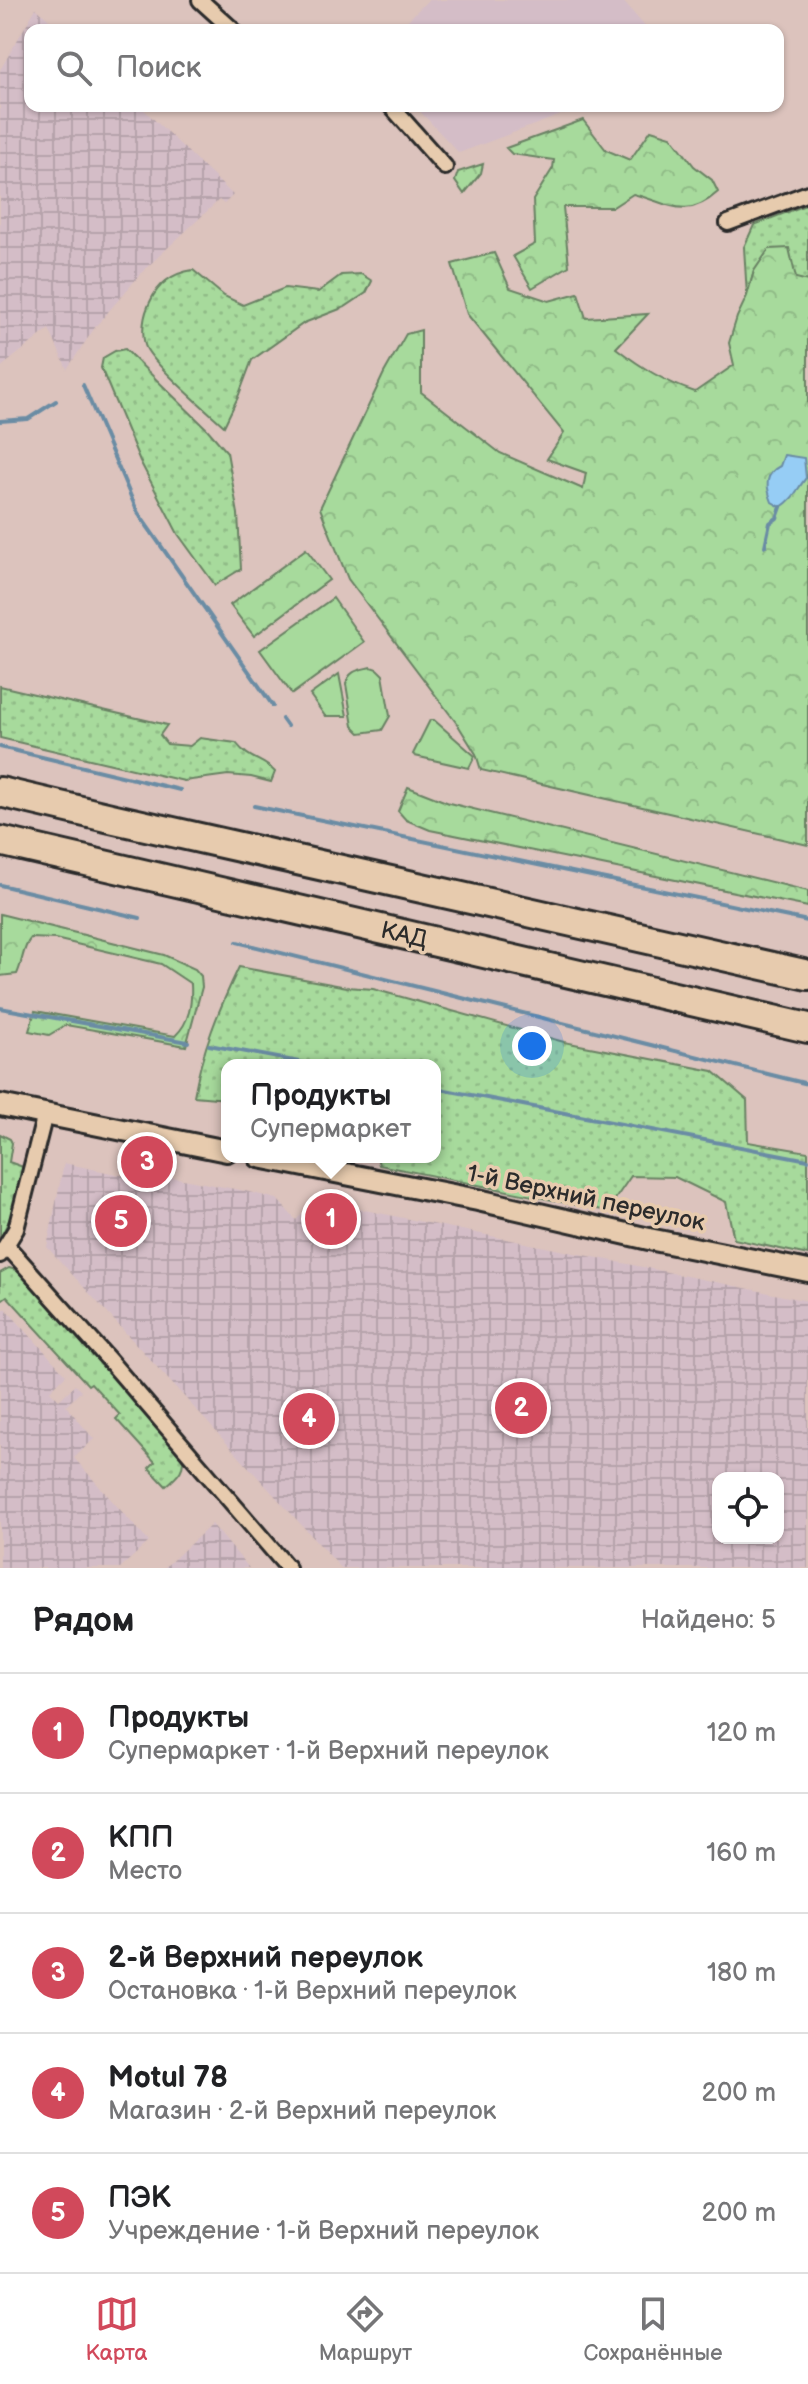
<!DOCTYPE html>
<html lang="ru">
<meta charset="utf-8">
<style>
:root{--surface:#fff;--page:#f2f2f2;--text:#202124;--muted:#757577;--line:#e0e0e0;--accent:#d1495b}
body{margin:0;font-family:"Balsamiq Sans",sans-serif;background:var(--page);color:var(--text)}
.controls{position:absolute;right:24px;bottom:24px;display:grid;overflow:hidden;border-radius:16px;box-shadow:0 2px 6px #0004}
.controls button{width:72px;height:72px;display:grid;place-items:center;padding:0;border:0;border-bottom:2px solid var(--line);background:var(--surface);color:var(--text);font:40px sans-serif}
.you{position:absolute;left:532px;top:1046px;width:28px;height:28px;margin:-20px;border:6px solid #fff;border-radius:50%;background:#1a73e8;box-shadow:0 0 0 12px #1a73e833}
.badge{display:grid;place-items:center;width:52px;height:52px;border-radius:50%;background:var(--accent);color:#fff;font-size:26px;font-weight:700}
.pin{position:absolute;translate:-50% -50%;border:4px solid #fff;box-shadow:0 2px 8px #0006}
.popup{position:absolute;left:221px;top:1059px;width:220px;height:104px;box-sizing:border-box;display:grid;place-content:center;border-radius:16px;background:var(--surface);filter:drop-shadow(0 2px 6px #0005);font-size:26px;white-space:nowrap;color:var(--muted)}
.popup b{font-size:30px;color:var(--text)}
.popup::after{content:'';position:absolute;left:50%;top:100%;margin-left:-16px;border:16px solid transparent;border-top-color:var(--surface)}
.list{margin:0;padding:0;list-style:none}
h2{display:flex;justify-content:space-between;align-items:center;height:104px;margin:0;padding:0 32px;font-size:34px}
h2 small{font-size:26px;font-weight:400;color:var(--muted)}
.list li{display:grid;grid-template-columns:52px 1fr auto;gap:24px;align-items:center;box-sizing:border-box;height:120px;padding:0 32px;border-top:2px solid var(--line)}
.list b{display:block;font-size:30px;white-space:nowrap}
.list p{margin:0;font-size:26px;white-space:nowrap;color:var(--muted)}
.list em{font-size:26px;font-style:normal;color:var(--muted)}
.icon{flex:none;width:44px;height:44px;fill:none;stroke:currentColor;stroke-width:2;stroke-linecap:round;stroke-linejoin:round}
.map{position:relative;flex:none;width:808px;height:1568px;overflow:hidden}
.search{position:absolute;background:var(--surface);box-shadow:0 2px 6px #0004;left:24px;right:24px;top:24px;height:88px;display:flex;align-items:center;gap:20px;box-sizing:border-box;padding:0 28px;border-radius:16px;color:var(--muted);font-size:30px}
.sheet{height:704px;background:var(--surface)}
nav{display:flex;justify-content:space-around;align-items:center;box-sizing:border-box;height:112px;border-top:2px solid var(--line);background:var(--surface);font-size:22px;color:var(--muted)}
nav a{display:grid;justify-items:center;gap:4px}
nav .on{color:var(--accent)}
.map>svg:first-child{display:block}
.built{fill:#d4bdc7}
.industrial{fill:url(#industrial-grid);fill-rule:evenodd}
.grass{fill:url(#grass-dots);stroke:#698264;stroke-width:2}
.forest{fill:url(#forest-crowns);stroke:#698264;stroke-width:2}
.pitch{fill:#a7da9c;stroke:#698264;stroke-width:2}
.water{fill:#96cdf5;stroke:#6b8ca4;stroke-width:2}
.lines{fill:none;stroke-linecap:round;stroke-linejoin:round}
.stream{stroke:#6b8ca4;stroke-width:4}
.street-casing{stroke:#2b2b2b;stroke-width:20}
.secondary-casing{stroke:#2b2b2b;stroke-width:26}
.highway-casing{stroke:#2b2b2b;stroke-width:34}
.street{stroke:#e7cbae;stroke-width:14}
.secondary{stroke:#e7cbae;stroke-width:20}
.highway{stroke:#e7cbae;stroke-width:28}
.labels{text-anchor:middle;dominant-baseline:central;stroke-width:7;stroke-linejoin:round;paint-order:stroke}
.street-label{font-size:24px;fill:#2b2b2b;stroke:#e7cbae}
</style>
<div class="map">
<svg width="808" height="1568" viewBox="0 0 808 1568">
<defs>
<pattern id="industrial-grid" width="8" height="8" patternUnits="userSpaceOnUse" patternTransform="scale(2)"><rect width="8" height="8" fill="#d4bdc7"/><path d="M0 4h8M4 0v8" fill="none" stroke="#b6a3ab"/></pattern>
<pattern id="grass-dots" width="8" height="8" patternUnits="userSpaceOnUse" patternTransform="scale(2)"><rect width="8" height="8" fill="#a7da9c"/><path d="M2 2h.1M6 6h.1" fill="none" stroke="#90bb87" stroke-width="1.8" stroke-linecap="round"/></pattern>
<pattern id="forest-crowns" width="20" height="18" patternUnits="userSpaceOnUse" patternTransform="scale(2)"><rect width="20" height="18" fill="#a7da9c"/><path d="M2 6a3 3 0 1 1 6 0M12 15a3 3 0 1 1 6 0" fill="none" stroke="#90bb87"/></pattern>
</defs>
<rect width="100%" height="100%" fill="#dcc3bd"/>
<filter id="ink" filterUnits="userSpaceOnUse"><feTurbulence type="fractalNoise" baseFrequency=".0125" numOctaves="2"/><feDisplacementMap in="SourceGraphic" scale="16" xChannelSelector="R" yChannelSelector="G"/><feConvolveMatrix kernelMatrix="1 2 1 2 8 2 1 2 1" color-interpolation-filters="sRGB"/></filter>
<g filter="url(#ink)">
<path class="built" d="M428 0H622L648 30H398Z
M415 106H585L459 153Z"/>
<path class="industrial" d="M36 8 60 30H30V106H140L233 195 224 204 219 200 144 270 96 326 67 369 49 329 0 368V70Z
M64 1163 144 1180 146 1172 245 1191 277 1199 296 1220 316 1200 808 1301V1568H341L47 1247ZM778 1478V1538H718V1478Z
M5 1308 66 1375 50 1391 59 1400 75 1385 81 1391 66 1406 94 1439 74 1458 149 1542 120 1568H0V1313Z
M212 1524 249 1568H164Z"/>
<path class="grass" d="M808 204V281L754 271 747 296 744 247 754 225Z
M193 270 224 296 243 305 285 288 318 292 341 275 361 274 372 281 366 293 345 307 304 323 252 360 238 397 224 426C209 412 149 361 145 345 141 331 144 314 150 302 158 284 173 273 193 270Z
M125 349 207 429 227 452 238 514 241 569 215 585 178 534 140 461 101 368 103 358 115 351Z
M0 686 167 725 160 735 167 744 190 746 200 738 236 743C250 761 262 758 275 772L271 782 251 777 228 775 184 781 0 738Z
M239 967 347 987 373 989 564 1042 713 1071 747 1100 748 1142 808 1152V1255L734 1239 726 1202 675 1177 631 1176 607 1211 379 1165 377 1157H435V1065H227V1099L194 1096C202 1050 219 1009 239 967Z
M0 1134 10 1139 12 1143 9 1162 23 1167 11 1216 0 1239Z
M9 1268 16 1270 24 1276 182 1452C186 1469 179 1475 166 1486L149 1468 155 1462 116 1419 120 1415 91 1383 88 1385 7 1296 0 1301V1273Z"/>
<path class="forest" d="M583 120 606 150 630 160 651 130 671 136 694 166 712 180 718 192C686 221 669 203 633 194L613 207H563L569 266 532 288 513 256 535 244 533 200 553 168 554 160 512 154 506 148Z
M483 164 481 173 464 194 455 181 458 172Z
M789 248 796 278 808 281V845L481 770 476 754 458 725 348 579 320 508 384 373 406 334 421 330V392L500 453 583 489 586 473 547 459 564 433 467 314 452 264 494 253 510 288 549 301 578 293 586 318 648 314 616 348C642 368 665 382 695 392L734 365 729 343 737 317 747 296 754 271 769 249Z
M306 549 329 580 254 636 230 605Z
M408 787 449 803 808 891V907L430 830 406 820 398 811Z
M0 914 164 955 195 969 201 976 202 987 186 1046 66 1025 49 1035 29 1031 35 1011 175 1036C190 1022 192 1003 191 984L161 964 55 939 31 938C22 948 23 962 17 974L0 976Z"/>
<path class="pitch" d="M333 598 364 642 292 694 260 650Z
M371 667 377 669 383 675 390 716 382 730 360 733 353 726 346 684C349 670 359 670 371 667Z
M339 674 347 716H325L310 695Z
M430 720H434L475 756 469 768 415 756 413 754Z"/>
<path class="water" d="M784 455 804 458 806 478C797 489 794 499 781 507L772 502C766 487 764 474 780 466Z"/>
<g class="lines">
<path class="stream" d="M83 385 138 513 273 706
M0 421 28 419 56 401
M765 546 770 523 777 518 781 507
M282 719 287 726
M0 747 180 790
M254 806 808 921
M0 885 140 918
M237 942 808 1084
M0 1008 188 1042
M209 1045 315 1065
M435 1088 808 1160"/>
<defs>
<path id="street" d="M200 0 233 30
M391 106 445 167
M728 223 808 193
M7 1246 109 1360 288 1568
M0 1255 16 1229 45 1114"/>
<path id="secondary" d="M0 1105 227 1151
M259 1157 478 1200 649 1239 808 1271"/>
<path id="highway" d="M0 792 115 819 808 975
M0 841 808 1028"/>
</defs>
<use href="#street" class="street-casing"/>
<use href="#secondary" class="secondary-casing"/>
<use href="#highway" class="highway-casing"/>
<use href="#street" class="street"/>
<use href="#secondary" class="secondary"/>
<use href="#highway" class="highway"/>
</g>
</g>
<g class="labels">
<g class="street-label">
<text transform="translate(404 935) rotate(13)">КАД</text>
<text transform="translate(586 1198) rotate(12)">1-й Верхний переулок</text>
</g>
</g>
</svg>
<div class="controls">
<button><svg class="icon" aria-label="locate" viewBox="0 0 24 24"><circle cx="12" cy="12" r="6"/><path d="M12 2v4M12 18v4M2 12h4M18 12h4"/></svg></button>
</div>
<div class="you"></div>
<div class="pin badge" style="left:331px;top:1219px">1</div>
<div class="popup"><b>Продукты</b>Супермаркет</div>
<div class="pin badge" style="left:521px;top:1408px">2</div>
<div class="pin badge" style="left:147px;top:1162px">3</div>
<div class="pin badge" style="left:309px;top:1419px">4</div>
<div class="pin badge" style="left:121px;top:1221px">5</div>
<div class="search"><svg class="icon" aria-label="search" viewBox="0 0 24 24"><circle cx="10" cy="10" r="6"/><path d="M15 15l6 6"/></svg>Поиск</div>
</div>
<section class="sheet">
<h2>Рядом<small>Найдено: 5</small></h2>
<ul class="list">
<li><span class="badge">1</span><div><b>Продукты</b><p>Супермаркет · 1-й Верхний переулок</p></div><em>120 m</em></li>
<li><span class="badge">2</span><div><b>КПП</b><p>Место</p></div><em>160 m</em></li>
<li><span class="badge">3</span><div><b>2-й Верхний переулок</b><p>Остановка · 1-й Верхний переулок</p></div><em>180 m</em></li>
<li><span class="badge">4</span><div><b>Motul 78</b><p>Магазин · 2-й Верхний переулок</p></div><em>200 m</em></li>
<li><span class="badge">5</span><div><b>ПЭК</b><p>Учреждение · 1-й Верхний переулок</p></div><em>200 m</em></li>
</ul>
</section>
<nav>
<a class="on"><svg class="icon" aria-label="map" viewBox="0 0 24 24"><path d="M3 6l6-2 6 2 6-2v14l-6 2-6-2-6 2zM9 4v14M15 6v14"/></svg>Карта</a>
<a><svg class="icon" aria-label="directions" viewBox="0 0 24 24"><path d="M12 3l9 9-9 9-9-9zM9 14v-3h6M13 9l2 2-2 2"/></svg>Маршрут</a>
<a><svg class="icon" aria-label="saved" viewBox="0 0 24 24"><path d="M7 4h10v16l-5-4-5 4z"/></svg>Сохранённые</a>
</nav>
